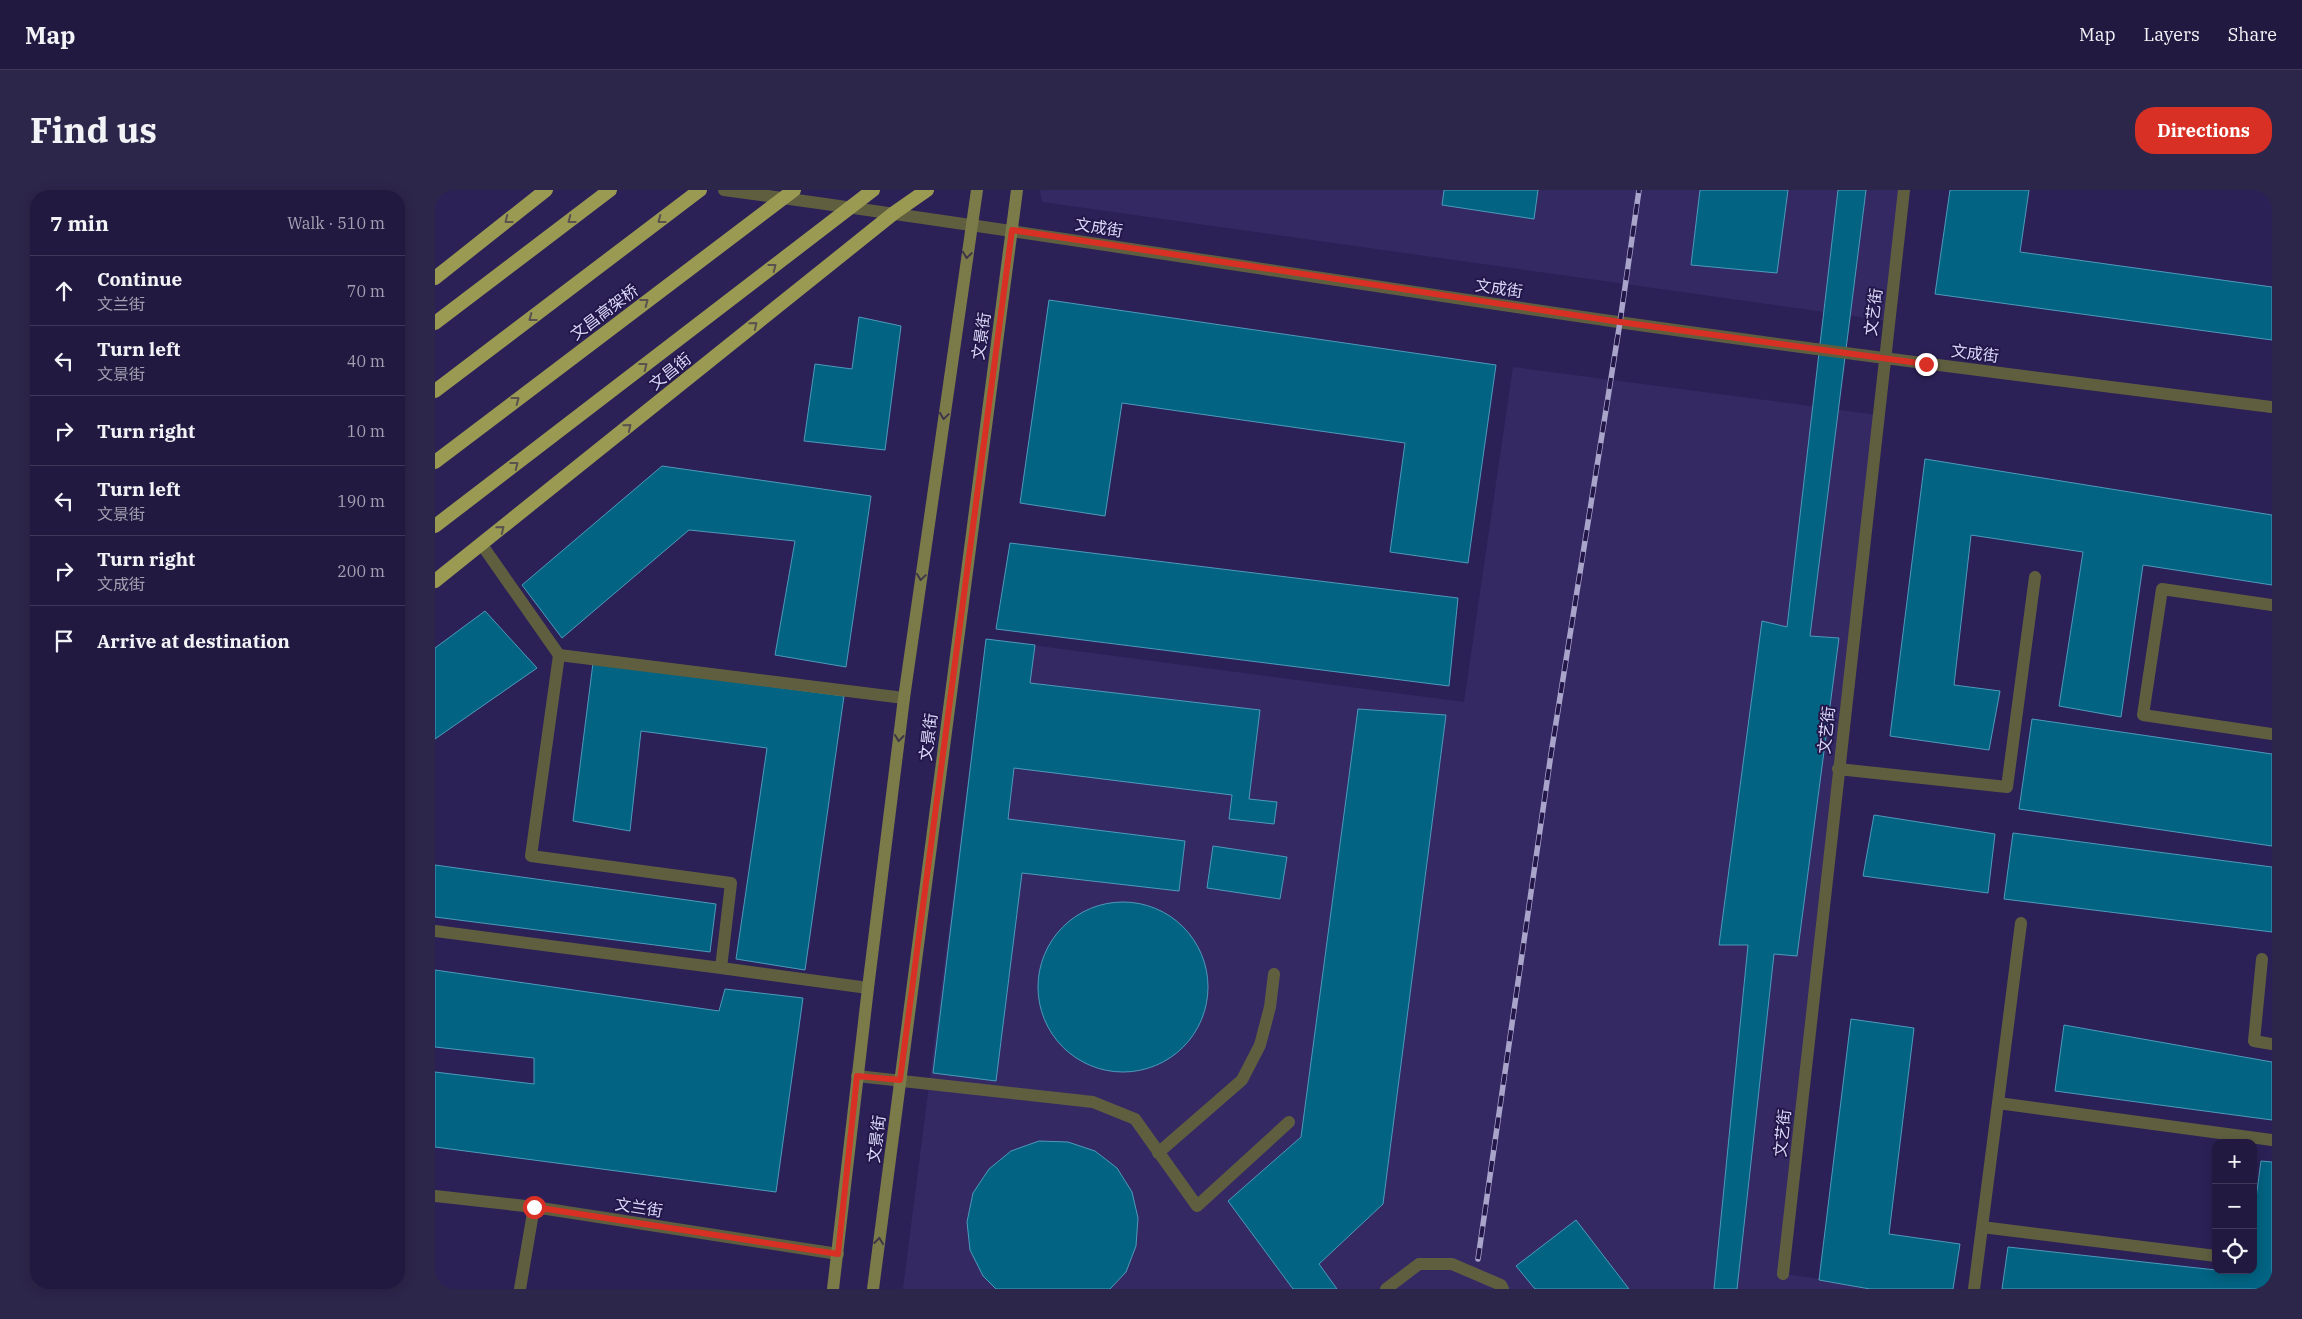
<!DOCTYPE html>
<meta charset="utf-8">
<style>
:root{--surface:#211940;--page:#2d264b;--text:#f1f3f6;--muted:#a2a0b1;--line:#3e3859;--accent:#d93025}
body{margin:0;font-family:"IBM Plex Serif","Noto Sans SC",serif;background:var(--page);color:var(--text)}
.controls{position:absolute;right:15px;bottom:15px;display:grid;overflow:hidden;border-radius:10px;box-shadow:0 2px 12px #0003}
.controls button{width:45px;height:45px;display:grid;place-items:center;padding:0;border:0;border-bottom:1px solid var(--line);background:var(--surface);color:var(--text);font:25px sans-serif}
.stop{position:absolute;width:15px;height:15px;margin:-11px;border:4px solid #d93025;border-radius:50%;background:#fff}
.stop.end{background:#d93025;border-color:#fff;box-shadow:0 1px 5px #0008}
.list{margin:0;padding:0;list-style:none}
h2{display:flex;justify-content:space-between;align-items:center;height:65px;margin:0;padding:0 20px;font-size:21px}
h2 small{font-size:16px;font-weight:400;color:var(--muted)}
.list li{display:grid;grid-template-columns:32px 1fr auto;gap:15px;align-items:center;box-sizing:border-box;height:70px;padding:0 20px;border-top:1px solid var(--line)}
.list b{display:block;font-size:19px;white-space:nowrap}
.list p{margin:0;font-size:16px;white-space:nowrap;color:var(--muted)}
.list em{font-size:16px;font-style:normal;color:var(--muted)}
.icon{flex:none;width:28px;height:28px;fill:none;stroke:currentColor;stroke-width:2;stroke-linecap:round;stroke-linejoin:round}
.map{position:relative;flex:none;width:1837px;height:1099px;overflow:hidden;border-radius:20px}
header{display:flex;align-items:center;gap:30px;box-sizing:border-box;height:70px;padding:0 25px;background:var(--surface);border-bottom:1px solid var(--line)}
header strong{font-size:24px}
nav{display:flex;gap:28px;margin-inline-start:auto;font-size:18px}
.intro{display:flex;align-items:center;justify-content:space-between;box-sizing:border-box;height:120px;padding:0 30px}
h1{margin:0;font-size:35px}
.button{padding:12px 22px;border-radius:20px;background:var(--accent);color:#fff;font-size:18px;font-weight:700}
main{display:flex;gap:30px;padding:0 30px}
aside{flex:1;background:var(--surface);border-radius:20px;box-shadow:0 2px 12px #0003}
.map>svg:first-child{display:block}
.built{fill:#352964}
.building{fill:#026382;stroke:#4d9abc}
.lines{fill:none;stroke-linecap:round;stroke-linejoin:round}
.service{stroke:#5f5f40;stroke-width:12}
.tertiary{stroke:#5f5f40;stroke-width:12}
.secondary{stroke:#7b7b49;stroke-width:12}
.trunk{stroke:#9b9a52;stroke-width:14}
.rail-casing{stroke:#a8a4ca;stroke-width:5.5}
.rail{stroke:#23174a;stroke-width:4;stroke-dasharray:11;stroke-linecap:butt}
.trunk-bridge{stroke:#9b9a52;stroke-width:14}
.oneway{stroke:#59524e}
.oneway2{stroke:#3d354a}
.route{stroke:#d93025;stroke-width:6}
.labels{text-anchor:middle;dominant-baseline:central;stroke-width:4;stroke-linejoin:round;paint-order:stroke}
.street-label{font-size:16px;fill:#dbd9fa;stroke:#23174a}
</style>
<header>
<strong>Map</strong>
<nav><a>Map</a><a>Layers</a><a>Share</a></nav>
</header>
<div class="intro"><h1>Find us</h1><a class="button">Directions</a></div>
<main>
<aside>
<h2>7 min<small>Walk · 510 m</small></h2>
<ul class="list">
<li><svg class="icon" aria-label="ahead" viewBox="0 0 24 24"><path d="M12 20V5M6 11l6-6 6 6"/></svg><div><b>Continue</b><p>文兰街</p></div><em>70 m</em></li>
<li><svg class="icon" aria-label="left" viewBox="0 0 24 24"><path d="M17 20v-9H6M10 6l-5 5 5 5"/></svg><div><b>Turn left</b><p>文景街</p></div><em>40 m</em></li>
<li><svg class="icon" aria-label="right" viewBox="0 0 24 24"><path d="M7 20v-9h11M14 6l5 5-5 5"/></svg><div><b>Turn right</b></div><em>10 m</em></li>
<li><svg class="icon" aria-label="left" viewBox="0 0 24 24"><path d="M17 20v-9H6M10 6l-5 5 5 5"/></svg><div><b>Turn left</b><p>文景街</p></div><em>190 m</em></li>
<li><svg class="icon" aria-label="right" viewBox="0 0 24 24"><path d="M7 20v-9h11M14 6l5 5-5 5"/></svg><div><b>Turn right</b><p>文成街</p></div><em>200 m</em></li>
<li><svg class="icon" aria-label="arrive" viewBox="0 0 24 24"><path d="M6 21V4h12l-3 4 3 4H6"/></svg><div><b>Arrive at destination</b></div></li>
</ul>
</aside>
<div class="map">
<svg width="1837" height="1099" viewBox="0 0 1837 1099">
<rect width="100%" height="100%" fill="#2c2156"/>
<path class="built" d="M605 0H1469L1453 131 607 12Z
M1078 177 1443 225 1348 1084 1462 1099H468L551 449 1029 512Z"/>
<path class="building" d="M1009 0H1103L1099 29 1007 15Z
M1265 0H1353L1342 83 1256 75Z
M1403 0H1431L1375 446 1404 448 1362 766 1339 764 1302 1099H1279L1313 755H1284L1327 431 1352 437Z
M1515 0H1594L1585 62 1837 97V150L1500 104Z
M614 110 1061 175 1033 373 955 362 970 253 687 213 670 326 585 313Z
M424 127 466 136 450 260 369 251 380 174 417 179Z
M1490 269 1837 325V395L1708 375 1686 527 1624 516 1648 362 1536 345 1519 495 1565 501 1554 560 1455 546Z
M227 276 436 306 411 477 340 465 360 351 254 340 127 448 87 395Z
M575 353 1023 408 1014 496 561 439Z
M50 421 102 478 0 549V458Z
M551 449 600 455 595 493 825 520 814 609 842 612 839 634 794 629 797 605 579 578 573 629 750 651 744 701 587 683 561 891 498 883Z
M158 473 409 506 370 780 301 769 332 558 206 541 195 641 138 631Z
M923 519 1011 525 948 1014 884 1074 902 1099H858L793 1011 866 947Z
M1597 529 1837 564V656L1584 619Z
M1439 625 1560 644 1553 703 1428 686Z
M1578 643 1837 677V742L1569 709Z
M778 656 852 667 845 709 772 698Z
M0 675 281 714 275 762 0 727Z
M603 797a85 85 0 1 1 170 0a85 85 0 1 1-170 0Z
M0 780 284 821 290 799 368 808 341 1002 0 957V882L99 894V868L0 857Z
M1416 829 1479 838 1454 1044 1525 1054 1518 1099H1435L1384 1090Z
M1629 835 1837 872V930L1620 901Z
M604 951 633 952 660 961 682 978 697 1002 703 1028 701 1056 691 1082 675 1099H561L548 1086 535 1060 532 1032 538 1003 554 979 576 961Z
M1826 971 1837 972V1099H1567L1573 1057 1781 1080 1812 1083V1080H1818V1031Z
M1141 1030 1194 1099H1100L1081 1076Z"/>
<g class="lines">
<path class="service" d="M47 355 124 465 469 508
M1837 415 1727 399 1708 525 1837 544
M124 465 96 666 296 693 286 778 433 798
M1403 579 1572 597 1600 387
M0 741 286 778
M1827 769 1819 851 1837 854
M422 886 658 912 700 929 762 1016 854 932
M1563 913 1586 733
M723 963 807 890 825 855 835 817 839 784
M1547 1037 1781 1066
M85 1099 99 1017
M951 1099 984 1074H1017L1066 1095 1068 1099
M1539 1099 1563 913 1837 950"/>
<path class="tertiary" d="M289 0C587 40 884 89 1183 132 1400 163 1619 190 1837 217
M0 1006 99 1017 403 1064
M1348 1084 1469 0"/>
<path class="secondary" d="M398 1099 433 798 469 508 542 0
M438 1099 582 0"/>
<path class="trunk" d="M0 88 111 0
M0 133 175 0
M0 201 265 0
M0 391 459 23 492 0"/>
<defs>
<path id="rail" d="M1043 1069 1116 564 1185 132 1204 0"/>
</defs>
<use href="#rail" class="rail-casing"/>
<use href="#rail" class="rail"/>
<path class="trunk-bridge" d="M0 272 359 0
M0 336 438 0"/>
</g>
<defs><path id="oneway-chevron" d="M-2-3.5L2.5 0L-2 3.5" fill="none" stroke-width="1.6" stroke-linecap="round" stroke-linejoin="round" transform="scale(1.25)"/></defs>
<g class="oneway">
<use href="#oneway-chevron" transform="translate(73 30) rotate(142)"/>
<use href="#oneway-chevron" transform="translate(136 30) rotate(143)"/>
<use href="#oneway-chevron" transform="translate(226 30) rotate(143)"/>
<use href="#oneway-chevron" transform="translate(338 77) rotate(-38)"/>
<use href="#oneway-chevron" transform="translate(210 112) rotate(-37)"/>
<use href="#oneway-chevron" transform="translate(97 128) rotate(143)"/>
<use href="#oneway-chevron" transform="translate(319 135) rotate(-39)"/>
<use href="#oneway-chevron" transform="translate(209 176) rotate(-38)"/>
<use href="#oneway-chevron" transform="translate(81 210) rotate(-37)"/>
<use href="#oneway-chevron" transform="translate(193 237) rotate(-39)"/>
<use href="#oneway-chevron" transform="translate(80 275) rotate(-38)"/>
<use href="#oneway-chevron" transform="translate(66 339) rotate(-39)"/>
</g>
<g class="oneway2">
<use href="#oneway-chevron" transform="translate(532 65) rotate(98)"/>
<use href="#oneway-chevron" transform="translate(509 226) rotate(98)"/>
<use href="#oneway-chevron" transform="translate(486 387) rotate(98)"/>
<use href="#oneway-chevron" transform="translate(464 548) rotate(97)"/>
<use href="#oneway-chevron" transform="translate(444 1051) rotate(-83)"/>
</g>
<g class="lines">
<path class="route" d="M99 1017 403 1064 422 886 465 890 577 40 1185 132 1491 174"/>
</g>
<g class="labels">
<g class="street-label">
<text transform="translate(664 37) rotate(9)">文成街</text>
<text transform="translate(1064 98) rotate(8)">文成街</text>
<text transform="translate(169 122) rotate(-37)">文昌高架桥</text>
<text transform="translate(1438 122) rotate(-83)">文艺街</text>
<text transform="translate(546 146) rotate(-82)">文景街</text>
<text transform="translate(1540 163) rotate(7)">文成街</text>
<text transform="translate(235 181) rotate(-39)">文昌街</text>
<text transform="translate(1391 540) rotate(-84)">文艺街</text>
<text transform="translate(493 547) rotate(-83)">文景街</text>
<text transform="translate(1347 943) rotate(-84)">文艺街</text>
<text transform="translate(441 949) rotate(-83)">文景街</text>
<text transform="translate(204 1017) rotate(9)">文兰街</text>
</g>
</g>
</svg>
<div class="controls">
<button>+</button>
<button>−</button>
<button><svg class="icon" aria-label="locate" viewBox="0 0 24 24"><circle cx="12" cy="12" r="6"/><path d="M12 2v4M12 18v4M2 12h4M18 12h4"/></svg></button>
</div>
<div class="stop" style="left:99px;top:1017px"></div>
<div class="stop end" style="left:1491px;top:174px"></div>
</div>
</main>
